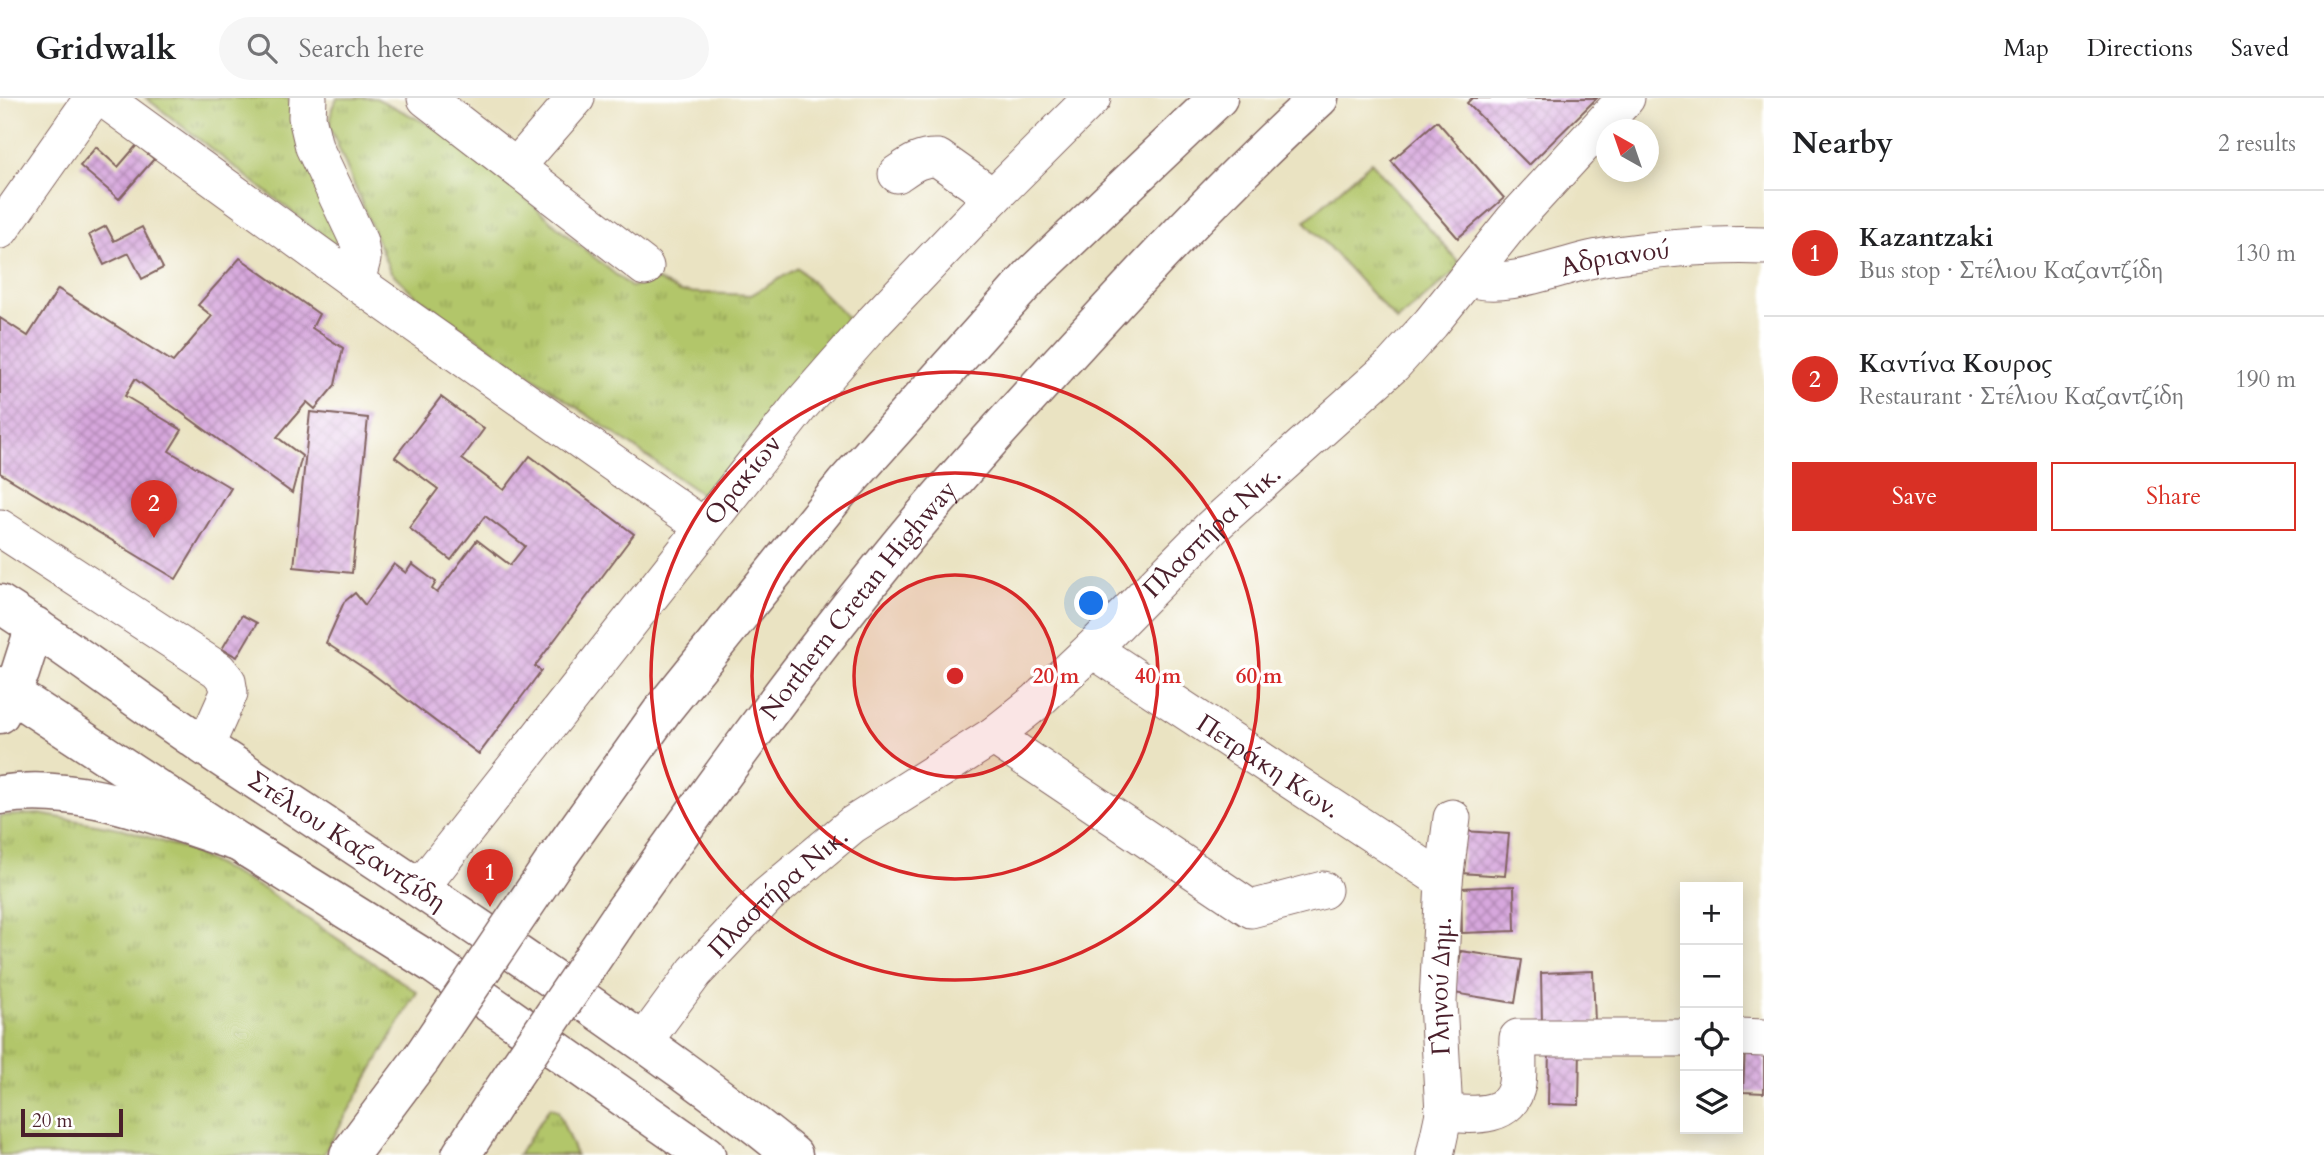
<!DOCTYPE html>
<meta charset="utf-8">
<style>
:root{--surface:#fff;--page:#f6f6f6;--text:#202124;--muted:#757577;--line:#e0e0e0;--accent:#d93025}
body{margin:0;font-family:Cardo,serif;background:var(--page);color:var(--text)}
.controls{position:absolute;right:21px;bottom:21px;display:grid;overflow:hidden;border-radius:0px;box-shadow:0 4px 18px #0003}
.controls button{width:63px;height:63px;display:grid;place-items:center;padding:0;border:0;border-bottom:2px solid var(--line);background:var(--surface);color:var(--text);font:35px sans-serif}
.compass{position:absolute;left:1596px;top:21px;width:63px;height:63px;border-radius:50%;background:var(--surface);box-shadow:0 4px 18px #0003;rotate:320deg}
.scale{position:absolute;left:21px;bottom:18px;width:102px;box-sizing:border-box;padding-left:7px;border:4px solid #4a1f2b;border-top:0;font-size:19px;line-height:24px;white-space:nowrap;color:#4a1f2b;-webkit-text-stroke:5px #fff;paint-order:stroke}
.you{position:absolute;left:1092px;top:506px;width:24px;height:24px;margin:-18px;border:5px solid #fff;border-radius:50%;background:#1a73e8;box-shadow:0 0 0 10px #1a73e833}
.badge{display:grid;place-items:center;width:46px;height:46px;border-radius:50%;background:var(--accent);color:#fff;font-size:23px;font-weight:700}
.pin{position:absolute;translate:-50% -58px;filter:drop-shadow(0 2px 4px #0008)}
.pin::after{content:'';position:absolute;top:37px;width:24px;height:21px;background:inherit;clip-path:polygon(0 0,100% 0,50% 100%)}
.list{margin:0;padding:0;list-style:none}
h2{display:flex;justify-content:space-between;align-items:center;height:91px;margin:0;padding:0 28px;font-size:30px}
h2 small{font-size:23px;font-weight:400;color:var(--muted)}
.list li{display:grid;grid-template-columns:46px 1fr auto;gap:21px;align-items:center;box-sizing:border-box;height:126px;padding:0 28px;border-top:2px solid var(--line)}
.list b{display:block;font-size:26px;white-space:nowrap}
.list p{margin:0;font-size:23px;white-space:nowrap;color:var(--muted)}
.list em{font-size:23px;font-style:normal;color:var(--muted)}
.actions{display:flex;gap:14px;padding:21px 28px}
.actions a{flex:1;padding:16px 0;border:2px solid var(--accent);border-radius:0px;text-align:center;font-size:24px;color:var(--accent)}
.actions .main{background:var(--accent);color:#fff}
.icon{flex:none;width:38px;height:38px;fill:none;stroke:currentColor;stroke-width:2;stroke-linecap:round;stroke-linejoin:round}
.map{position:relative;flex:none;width:1764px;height:1057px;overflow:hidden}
header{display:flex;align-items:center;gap:42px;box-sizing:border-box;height:98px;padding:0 35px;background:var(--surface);border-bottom:2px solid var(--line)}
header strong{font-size:33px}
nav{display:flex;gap:38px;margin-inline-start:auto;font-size:24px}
.search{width:490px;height:63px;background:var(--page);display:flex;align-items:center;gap:18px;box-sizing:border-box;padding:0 24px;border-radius:38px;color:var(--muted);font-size:26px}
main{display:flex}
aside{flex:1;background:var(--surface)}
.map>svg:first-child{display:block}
.grass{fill:url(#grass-tufts);stroke:#7e724a;stroke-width:2}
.building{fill:url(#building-cross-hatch)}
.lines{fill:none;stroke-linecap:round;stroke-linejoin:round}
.minor-casing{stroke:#826460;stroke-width:39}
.major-casing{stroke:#826460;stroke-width:41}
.highway-casing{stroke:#826460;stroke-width:41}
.minor{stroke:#fff;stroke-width:37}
.major{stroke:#fff;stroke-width:38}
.highway{stroke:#fff;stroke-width:38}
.highway-bridge-casing{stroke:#826460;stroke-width:41;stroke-linecap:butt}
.highway-bridge{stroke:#fff;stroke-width:38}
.ring{fill:none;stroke:#d62828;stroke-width:3.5}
.labels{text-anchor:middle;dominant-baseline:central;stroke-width:7;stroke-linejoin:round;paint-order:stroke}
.street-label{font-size:26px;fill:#4a1f2b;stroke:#fff}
.centre{fill:#d62828;stroke:#fff;stroke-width:3.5}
.ring-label{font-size:21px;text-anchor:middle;font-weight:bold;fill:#d62828;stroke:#fff;stroke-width:7;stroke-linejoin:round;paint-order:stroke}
</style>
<header>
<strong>Gridwalk</strong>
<div class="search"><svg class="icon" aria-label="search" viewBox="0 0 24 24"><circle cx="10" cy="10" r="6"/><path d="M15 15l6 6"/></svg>Search here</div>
<nav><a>Map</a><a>Directions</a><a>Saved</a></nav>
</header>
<main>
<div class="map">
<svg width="1764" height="1057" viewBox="0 0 1764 1057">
<defs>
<pattern id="grass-tufts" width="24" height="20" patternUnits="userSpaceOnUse" patternTransform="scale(1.75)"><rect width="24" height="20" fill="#b2c66a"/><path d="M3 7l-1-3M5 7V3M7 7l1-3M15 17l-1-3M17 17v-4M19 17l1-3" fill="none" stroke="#93a057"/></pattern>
<pattern id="building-cross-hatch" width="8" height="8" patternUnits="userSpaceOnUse" patternTransform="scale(1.75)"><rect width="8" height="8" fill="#d7a7dd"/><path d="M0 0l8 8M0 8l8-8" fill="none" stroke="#b087b3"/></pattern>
</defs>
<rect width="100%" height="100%" fill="#fff"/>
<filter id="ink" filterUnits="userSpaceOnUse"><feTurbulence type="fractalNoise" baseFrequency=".0143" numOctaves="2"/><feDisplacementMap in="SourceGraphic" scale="14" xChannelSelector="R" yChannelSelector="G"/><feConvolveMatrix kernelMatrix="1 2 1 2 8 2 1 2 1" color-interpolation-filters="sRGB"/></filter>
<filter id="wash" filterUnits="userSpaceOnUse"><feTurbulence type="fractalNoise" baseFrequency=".00686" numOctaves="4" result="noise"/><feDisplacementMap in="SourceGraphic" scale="28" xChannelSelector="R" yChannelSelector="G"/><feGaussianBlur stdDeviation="1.57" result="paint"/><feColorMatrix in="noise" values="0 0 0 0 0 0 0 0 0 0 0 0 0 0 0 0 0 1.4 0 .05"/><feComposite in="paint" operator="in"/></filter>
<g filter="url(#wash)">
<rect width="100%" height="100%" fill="#eae3c2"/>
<path class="grass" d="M146 0H288L342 143 332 145Z
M337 0H376L446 35 495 73 568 138 631 189 658 182 680 194 751 197 798 170 854 226 708 401 415 197 390 173 330 29 332 10Z
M1371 64 1462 168 1397 223 1305 123Z
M39 716 124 731 190 753 265 792 417 894 323 1057H0V718Z
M550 1009 558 1013 576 1057H518Z"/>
<g id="blocks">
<path class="building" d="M1472 0H1597L1529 67 1467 5Z
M1437 23 1504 100 1458 140 1391 63Z
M137 47 154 61 119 101 80 68 96 49 118 69Z
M106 128 114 143 142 129 163 170 142 181 129 155 104 167 89 137Z
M240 160 319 216 312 230 343 250 335 287 315 311 307 304 277 339 302 358 292 395 135 281 125 298 182 332 169 353 231 390 176 481 0 375V220L28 238 58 191 173 264 212 218 198 207Z
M441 299 484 331 462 361 504 392 530 358 634 436 535 568 541 573 479 656 370 574 326 545 344 504 355 495 365 507 394 466 406 475 412 466 436 484 432 491 437 495 477 442 510 467 525 448 485 418 451 462 409 430 438 391 395 359Z
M310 314 368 320 352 475 294 469Z
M242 517 257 525 237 559 222 551Z
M1464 733 1509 736 1505 778 1461 775Z
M1514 788 1515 833 1462 835 1461 790Z
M1461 853 1522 862 1515 905 1454 895Z
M1593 873 1595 925 1542 926 1541 875Z
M1549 948H1580L1579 1007 1548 1006Z
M1745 948 1764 949V995L1743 994Z"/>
</g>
</g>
<g filter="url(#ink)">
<use href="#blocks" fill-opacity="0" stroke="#826460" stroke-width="2"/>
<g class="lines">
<defs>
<g id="minor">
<path d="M103 0 356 184 704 429"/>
<path d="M308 0 307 19 314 49 359 144 362 161 356 184"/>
<path d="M426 0 645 169"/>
<path d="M517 68 576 0"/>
<path d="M897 76C910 67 920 59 938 60L993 99"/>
<path d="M0 132 93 0"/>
<path id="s1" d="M1468 179C1505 194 1564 165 1604 159 1657 151 1710 146 1764 148"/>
<path d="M0 430 218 572 227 583 229 595 205 649"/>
<path id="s2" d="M1092 551 1444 783"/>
<path d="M993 638 1251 811 1323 792"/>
<path id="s3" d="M420 790 800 308 871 227 993 99 1092 0"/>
<path d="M1738 939 1764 940"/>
<path id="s4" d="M644 943 695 874 767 798 852 727 993 638 1037 603 1092 551 1212 429 1393 267 1431 225 1513 123 1626 0"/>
<path d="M1444 1015C1471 1017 1512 1022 1517 985 1519 971 1517 955 1518 940H1685"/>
<path id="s5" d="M1435 1057 1444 1015 1438 904 1444 783 1452 720"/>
</g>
<g id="major">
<path id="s6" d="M0 506C78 555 150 613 227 663 332 732 437 801 540 872 626 932 712 991 793 1057"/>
<path d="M0 588 238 744 432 865 706 1057"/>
</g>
<g id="highway">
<path d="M0 616 20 575 35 528"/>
<path d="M0 697C81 684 162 720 238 744"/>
<path d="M554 764 665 609 845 386 1032 177 1218 0"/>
<path id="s7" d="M625 812C707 697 790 582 879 472 946 388 1020 309 1092 230 1165 150 1239 72 1319 0"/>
<path d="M349 1057 421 961"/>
<path d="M461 1057 495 1004"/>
</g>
</defs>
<use href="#minor" class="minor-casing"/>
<use href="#major" class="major-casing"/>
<use href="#highway" class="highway-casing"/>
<use href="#minor" class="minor"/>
<use href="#major" class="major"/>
<use href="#highway" class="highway"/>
<defs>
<path id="highway-bridge" d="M421 961 554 764
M495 1004 625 812"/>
</defs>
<use href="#highway-bridge" class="highway-bridge-casing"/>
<use href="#highway-bridge" class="highway-bridge"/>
</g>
</g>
<circle cx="955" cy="578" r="101" fill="#d62828" fill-opacity=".12"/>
<g class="ring">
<circle cx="955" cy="578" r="101"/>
<circle cx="955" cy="578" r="203"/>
<circle cx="955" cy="578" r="304"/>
</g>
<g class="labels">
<g class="street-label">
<text stroke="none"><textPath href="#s1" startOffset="150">Αδριανού</textPath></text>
<text stroke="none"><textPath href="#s3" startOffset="520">Ορακίων</textPath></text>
<text stroke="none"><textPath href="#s4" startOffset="768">Πλαστήρα Νικ.</textPath></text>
<text stroke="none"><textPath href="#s7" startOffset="388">Northern Cretan Highway</textPath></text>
<text stroke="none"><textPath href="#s2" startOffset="212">Πετράκη Κων.</textPath></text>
<text stroke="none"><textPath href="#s6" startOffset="420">Στέλιου Καζαντζίδη</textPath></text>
<text stroke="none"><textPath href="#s4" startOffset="201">Πλαστήρα Νικ.</textPath></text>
<text stroke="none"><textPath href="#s5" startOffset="170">Γληνού Δημ.</textPath></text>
</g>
</g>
<circle cx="955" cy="578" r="10" class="centre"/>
<g class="ring-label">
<text x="1056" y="585">20 m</text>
<text x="1158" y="585">40 m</text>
<text x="1259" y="585">60 m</text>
</g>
</svg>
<div class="controls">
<button>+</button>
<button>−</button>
<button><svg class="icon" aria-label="locate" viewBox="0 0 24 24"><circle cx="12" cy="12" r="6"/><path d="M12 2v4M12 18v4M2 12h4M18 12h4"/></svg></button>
<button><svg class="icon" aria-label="layers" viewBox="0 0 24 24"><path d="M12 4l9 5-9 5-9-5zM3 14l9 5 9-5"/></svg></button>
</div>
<svg class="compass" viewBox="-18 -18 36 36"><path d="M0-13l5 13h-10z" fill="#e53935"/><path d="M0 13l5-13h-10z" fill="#757577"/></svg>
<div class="scale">20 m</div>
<div class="you"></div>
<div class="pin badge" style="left:490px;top:809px">1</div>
<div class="pin badge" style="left:154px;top:440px">2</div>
</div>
<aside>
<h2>Nearby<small>2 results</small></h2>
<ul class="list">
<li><span class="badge">1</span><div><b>Kazantzaki</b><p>Bus stop · Στέλιου Καζαντζίδη</p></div><em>130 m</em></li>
<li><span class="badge">2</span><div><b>Καντίνα Κουρος</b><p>Restaurant · Στέλιου Καζαντζίδη</p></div><em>190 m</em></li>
</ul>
<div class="actions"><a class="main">Save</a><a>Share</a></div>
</aside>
</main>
